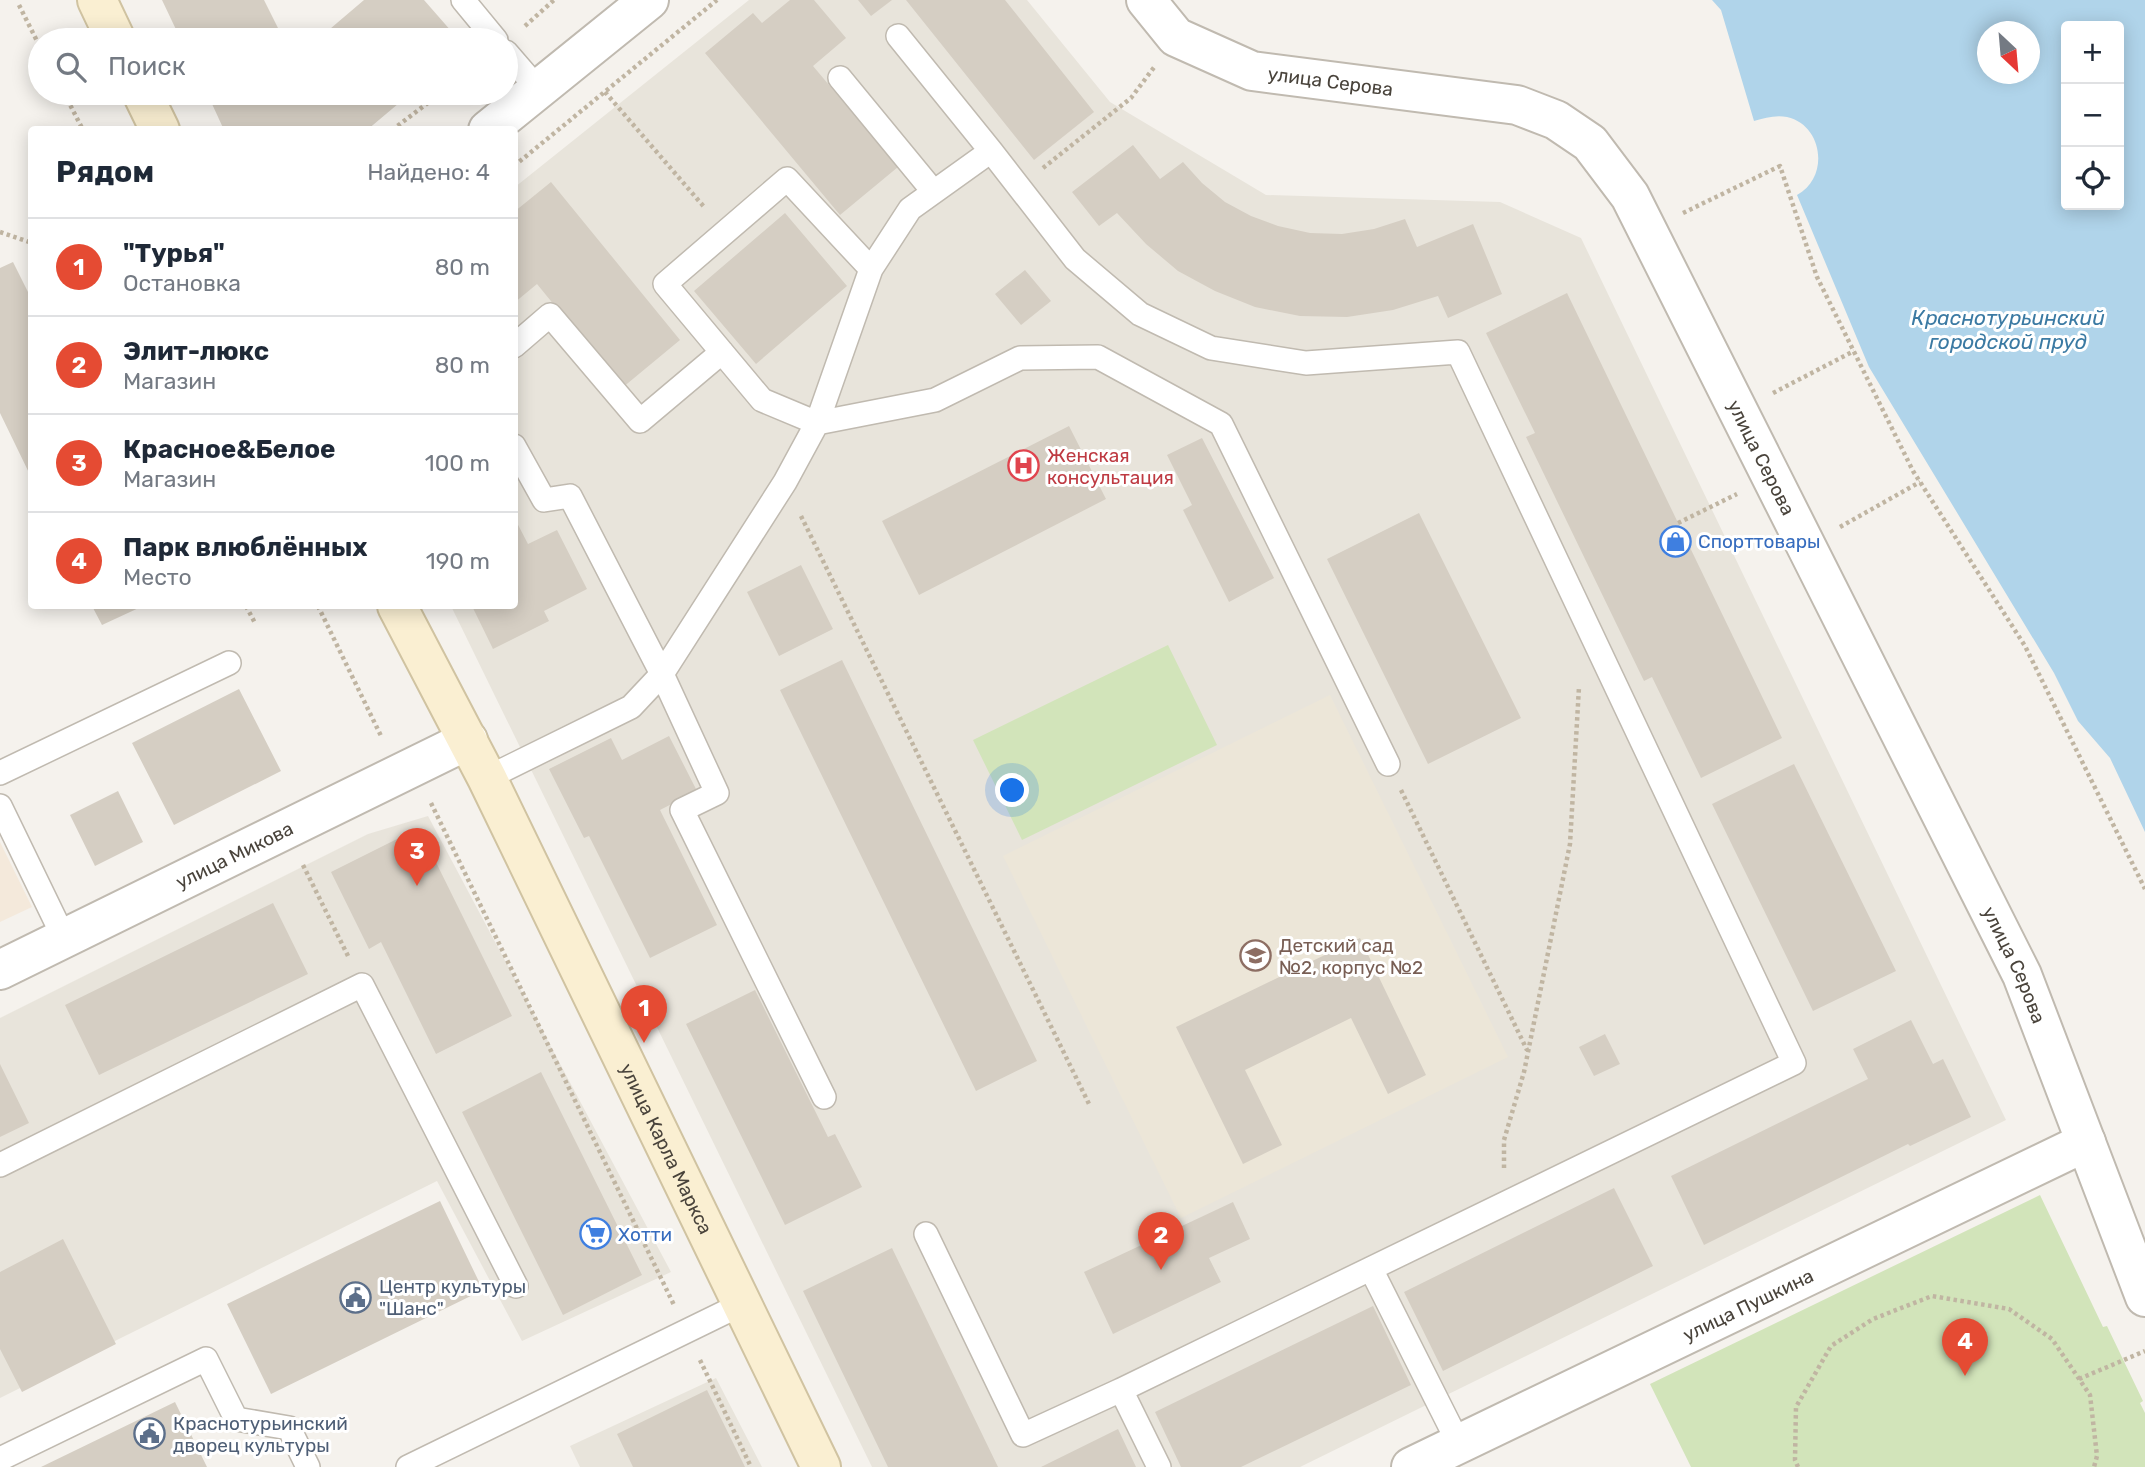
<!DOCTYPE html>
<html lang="ru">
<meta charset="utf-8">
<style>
:root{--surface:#fff;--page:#f6f6f7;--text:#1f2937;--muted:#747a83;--line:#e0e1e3;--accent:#e54b33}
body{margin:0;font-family:Rubik,sans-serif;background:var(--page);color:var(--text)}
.controls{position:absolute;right:21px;top:21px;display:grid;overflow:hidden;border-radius:7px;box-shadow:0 4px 18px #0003}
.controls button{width:63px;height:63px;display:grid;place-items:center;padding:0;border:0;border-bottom:2px solid var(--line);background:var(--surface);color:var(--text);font:35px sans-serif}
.compass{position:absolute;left:1977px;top:21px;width:63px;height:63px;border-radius:50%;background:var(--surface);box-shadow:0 4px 18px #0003;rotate:154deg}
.you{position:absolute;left:1013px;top:791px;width:24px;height:24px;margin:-18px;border:5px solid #fff;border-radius:50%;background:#1a73e8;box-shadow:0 0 0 10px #1a73e833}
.badge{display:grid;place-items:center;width:46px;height:46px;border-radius:50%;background:var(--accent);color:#fff;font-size:23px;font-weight:700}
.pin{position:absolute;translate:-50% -58px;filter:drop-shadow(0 2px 4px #0008)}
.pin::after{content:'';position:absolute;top:37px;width:24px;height:21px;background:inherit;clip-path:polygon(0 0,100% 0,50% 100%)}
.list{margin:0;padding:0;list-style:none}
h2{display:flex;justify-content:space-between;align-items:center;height:91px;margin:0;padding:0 28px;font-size:30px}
h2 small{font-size:23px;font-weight:400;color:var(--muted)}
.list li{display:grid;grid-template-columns:46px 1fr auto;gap:21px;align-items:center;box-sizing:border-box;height:98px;padding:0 28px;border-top:2px solid var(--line)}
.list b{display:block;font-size:26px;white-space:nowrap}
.list p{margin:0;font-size:23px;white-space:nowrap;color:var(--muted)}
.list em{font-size:23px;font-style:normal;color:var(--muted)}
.icon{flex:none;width:38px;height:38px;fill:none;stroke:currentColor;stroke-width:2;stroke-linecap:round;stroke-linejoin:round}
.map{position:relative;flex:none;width:2145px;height:1467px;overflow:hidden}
.search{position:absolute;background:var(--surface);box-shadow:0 4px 18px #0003;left:28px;top:28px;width:490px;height:77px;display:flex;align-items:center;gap:18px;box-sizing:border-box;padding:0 24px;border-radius:38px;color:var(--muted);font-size:26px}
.panel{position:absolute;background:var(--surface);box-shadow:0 4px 18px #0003;left:28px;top:126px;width:490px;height:483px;border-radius:7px}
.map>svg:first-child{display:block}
.residential{fill:#e8e4db}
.commercial{fill:#f4e9db}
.education{fill:#ece6d8}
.green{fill:#d2e4ba}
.water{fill:#b0d4ea;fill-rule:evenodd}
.building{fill:#d5cec3}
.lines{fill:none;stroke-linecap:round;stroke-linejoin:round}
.lane-casing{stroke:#c0bab0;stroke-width:26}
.street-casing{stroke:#c0bab0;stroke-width:42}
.secondary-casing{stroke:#d0c3a1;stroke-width:42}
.path{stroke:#c0b5a2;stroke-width:4.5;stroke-dasharray:3.5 3.5;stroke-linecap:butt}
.lane{stroke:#fff;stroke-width:23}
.street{stroke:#fff;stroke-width:38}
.secondary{stroke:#faefd2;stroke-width:38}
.labels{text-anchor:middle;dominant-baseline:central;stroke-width:6;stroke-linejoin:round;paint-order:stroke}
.street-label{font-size:19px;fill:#49433b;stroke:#fff}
.health-label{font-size:19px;fill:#be3a42;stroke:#fff;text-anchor:start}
.shop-label{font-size:19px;fill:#366cbe;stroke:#fff;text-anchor:start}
.education-label{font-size:19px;fill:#785e54;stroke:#fff;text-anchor:start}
.service-label{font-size:19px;fill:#4e5e75;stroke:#fff;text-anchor:start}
.water-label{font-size:21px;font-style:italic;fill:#3b7aa3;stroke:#fff}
</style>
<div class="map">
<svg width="2145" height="1467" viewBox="0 0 2145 1467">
<rect width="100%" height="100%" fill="#f5f2ed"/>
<path class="residential" d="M749 0H1027L1110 102 1266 195 1500 202 1581 238 2006 1120 1300 1467H872L451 606H514L515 187Z
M428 816 671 1272 522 1341 437 1181 0 1398V1018L368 834Z
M716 1378 762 1467H580L570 1446Z"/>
<path class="commercial" d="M0 842 32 907 0 922Z"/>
<path class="education" d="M1330 695 1508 1057 1181 1218 1003 856Z"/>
<path class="green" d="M1168 645 1217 745 1022 840 973 740Z
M2040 1195 2103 1327 2107 1326 2143 1401 2140 1403 2145 1413V1467H1691L1650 1384Z"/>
<path class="water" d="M1712 0H2145V832L2110 758 2078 721 2054 673 1869 367 1797 195C1830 177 1823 125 1787 117 1775 115 1765 118 1754 121L1721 10ZM2066 26H2119V205H2066ZM1988 32H2030V74H1988Z"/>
<path class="building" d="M162 0H264L284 40H181Z
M364 0H424L459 40H317Z
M790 0H814L846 38 813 66 898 167 840 215 705 53 753 13 762 23Z
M858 0H892L871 16Z
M906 0H1005L1094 112 1034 160Z
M207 93H411L367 130H224Z
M1133 145 1160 179 1183 162 1202 183 1225 202 1251 216 1278 226 1310 233 1342 234 1374 229 1405 219 1417 247 1473 224 1502 294 1448 318 1438 296 1393 310 1347 317 1300 316 1255 307 1215 291 1178 271 1146 244 1117 213 1099 226 1072 192Z
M551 182 680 340 622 388 537 284 514 303V212Z
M785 213 847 286 756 364 694 291Z
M13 262 32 300V479L0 413V268Z
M1025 270 1051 301 1021 325 995 294Z
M1567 293 1782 738 1701 778 1652 677 1644 681 1526 437 1535 433 1486 333Z
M1069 426 1106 499 919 595 882 521Z
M1202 438 1274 578 1229 602 1183 510 1192 505 1167 455Z
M1419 513 1521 718 1428 764 1327 559Z
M514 517 528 544 557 530 587 589 544 611 549 621 493 649 472 606H514Z
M801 565 833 629 779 656 747 592Z
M92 606H143L102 625Z
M842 660 1037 1061 976 1091 780 690Z
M239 689 281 771 174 825 132 743Z
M669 736 697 791 660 810 717 925 650 958 589 836 584 838 549 769 611 738 622 760Z
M1794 764 1896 971 1813 1011 1712 804Z
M118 791 143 842 95 866 70 815Z
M419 828 512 1016 436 1054 381 942 369 949 331 872Z
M273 903 308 974 99 1075 65 1005Z
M1360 938 1426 1075 1388 1094 1351 1018 1245 1070 1282 1145 1243 1164 1176 1027Z
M755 990 828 1137 835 1134 862 1187 785 1225 686 1024Z
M1911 1020 1933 1064 1943 1059 1971 1117 1910 1146 1908 1144 1704 1245 1671 1176 1868 1079 1853 1049Z
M1605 1034 1620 1064 1594 1076 1579 1047Z
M0 1064 29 1123 0 1137Z
M541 1072 642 1275 563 1315 462 1112Z
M1614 1188 1653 1266 1443 1371 1404 1292Z
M440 1201 483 1290 271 1394 227 1304Z
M1233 1202 1250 1239 1209 1258 1221 1282 1113 1334 1084 1272Z
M63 1239 116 1344 22 1392 0 1349V1272Z
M892 1248 998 1467H888L803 1291Z
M1373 1306 1411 1385 1241 1467H1181L1155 1412Z
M707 1390 745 1467H633L617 1434Z
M175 1402 207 1467H41Z
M1118 1429 1136 1467H1041Z"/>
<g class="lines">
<defs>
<path id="lane" d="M463 0 496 40
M898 36 991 151 1075 259 1140 314 1211 348 1306 363 1458 352 1794 1063 1121 1390 1159 1467
M506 52 538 89
M840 78 933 191
M871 269 787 179 665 284 762 400 817 423 935 400 1020 358 1098 357 1221 424 1388 764
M514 346 550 315 640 421 722 352
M514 446 544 500 570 496 662 674 717 793 682 810 824 1097
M0 773 229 663
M487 778 631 707 662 674 785 482 817 423 871 269 910 209 991 151
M0 806 64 938
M0 1165 362 985 516 1286
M926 1234 1023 1435 1121 1390
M1371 1269 1459 1444
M0 1459 206 1359 236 1419 289 1428 308 1467
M408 1467 742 1304"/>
<g id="street">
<path id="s1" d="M1146 0 1176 37 1252 71 1517 105 1556 120 1590 143 1630 196 2022 975 2145 1297"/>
<path d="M488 130 649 0"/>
<path id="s2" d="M0 970 468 740"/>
<path id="s3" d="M1411 1467 2086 1142"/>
</g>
<g id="secondary">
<path d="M97 0 116 40"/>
<path d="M142 93 160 130"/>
<path id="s4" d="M397 606 487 778 821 1467"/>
</g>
</defs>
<use href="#lane" class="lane-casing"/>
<use href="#street" class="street-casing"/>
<use href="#secondary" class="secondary-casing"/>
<path class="path" d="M19 5 40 47
M525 26 554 0
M605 92 705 208
M64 93 83 130
M392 130 441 93
M514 166 717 0
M1043 168 1131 98 1155 66
M1683 213 1780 166 1817 277 1913 471 2025 646 2145 889
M0 232 32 243
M1773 393 1854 351
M801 516 1090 1106
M1678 523 1737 494
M1840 527 1920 482
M246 606 255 623
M318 606 382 738
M1401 790 1527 1050
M431 803 674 1305
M303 865 349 958
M1504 1168V1140L1524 1072 1570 844 1579 687
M700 1360 751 1467
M2079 1379 2145 1351
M1798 1467 1795 1460 1796 1407 1831 1346 1873 1319 1932 1296 2009 1309 2052 1339 2090 1395 2097 1456 2094 1467"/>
<use href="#lane" class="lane"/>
<use href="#street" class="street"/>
<use href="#secondary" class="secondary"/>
</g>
<defs>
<symbol id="hospital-ring" viewBox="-11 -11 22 22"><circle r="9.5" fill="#fff" stroke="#e0444e" stroke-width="1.5"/><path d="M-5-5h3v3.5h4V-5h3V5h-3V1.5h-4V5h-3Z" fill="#e0444e"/></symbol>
<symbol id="shop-ring" viewBox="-11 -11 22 22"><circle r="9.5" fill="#fff" stroke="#3f7fe0" stroke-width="1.5"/><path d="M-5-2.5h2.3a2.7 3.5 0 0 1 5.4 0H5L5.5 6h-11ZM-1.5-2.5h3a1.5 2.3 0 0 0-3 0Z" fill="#3f7fe0"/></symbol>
<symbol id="school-ring" viewBox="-11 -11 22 22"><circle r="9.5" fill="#fff" stroke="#8d6e63" stroke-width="1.5"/><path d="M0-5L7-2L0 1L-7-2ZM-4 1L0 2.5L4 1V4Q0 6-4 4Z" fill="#8d6e63"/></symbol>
<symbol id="supermarket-ring" viewBox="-11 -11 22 22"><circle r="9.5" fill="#fff" stroke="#3f7fe0" stroke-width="1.5"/><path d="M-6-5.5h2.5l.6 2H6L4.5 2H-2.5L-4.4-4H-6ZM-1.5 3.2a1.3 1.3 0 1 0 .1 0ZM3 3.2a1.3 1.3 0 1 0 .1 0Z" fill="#3f7fe0"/></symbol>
<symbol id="civic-ring" viewBox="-11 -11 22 22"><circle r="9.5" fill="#fff" stroke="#5c6f8a" stroke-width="1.5"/><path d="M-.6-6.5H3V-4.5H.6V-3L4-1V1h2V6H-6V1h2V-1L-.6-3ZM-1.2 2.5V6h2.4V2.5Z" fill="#5c6f8a"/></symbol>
</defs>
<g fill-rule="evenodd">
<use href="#hospital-ring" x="1006" y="448" width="35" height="35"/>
<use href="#shop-ring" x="1658" y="524" width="35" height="35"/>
<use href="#school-ring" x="1238" y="938" width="35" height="35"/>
<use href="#supermarket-ring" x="578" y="1216" width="35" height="35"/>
<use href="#civic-ring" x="338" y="1280" width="35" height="35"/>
<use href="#civic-ring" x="132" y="1416" width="35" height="35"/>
</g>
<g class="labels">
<g class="street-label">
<text stroke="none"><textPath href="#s1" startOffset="210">улица Серова</textPath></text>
<text stroke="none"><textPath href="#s1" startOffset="840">улица Серова</textPath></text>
<text stroke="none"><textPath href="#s2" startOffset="261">улица Микова</textPath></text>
<text stroke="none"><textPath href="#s1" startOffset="1407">улица Серова</textPath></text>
<text stroke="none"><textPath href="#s4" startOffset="606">улица Карла Маркса</textPath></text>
<text stroke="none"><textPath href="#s3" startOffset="374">улица Пушкина</textPath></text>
</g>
<g class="health-label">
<text x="1047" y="455">Женская<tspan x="1047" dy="22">консультация</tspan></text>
</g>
<g class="shop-label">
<text x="1698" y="541">Спорттовары</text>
<text x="618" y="1234">Хотти</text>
</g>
<g class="education-label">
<text x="1279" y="945">Детский сад<tspan x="1279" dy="22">№2, корпус №2</tspan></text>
</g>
<g class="service-label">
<text x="379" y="1286">Центр культуры<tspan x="379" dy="22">"Шанс"</tspan></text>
<text x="173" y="1423">Краснотурьинский<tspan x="173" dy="22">дворец культуры</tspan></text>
</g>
<g class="water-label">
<text x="2008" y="317">Краснотурьинский<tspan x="2008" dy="24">городской пруд</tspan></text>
</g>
</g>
</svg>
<div class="controls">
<button>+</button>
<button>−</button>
<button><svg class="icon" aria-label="locate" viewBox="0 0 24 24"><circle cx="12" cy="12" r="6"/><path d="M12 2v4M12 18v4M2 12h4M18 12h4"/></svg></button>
</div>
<svg class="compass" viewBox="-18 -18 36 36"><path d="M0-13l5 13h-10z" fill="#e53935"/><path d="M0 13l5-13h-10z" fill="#747a83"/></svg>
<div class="you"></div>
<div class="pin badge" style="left:644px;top:1043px">1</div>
<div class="pin badge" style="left:1161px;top:1270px">2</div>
<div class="pin badge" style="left:417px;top:886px">3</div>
<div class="pin badge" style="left:1965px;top:1376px">4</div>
<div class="search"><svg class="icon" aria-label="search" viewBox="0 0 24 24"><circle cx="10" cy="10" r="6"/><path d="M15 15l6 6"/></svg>Поиск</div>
<section class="panel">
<h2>Рядом<small>Найдено: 4</small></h2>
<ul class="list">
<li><span class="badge">1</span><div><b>&quot;Турья&quot;</b><p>Остановка</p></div><em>80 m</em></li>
<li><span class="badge">2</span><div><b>Элит-люкс</b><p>Магазин</p></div><em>80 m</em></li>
<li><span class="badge">3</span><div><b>Красное&amp;Белое</b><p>Магазин</p></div><em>100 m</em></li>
<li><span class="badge">4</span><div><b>Парк влюблённых</b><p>Место</p></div><em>190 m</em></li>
</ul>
</section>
</div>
